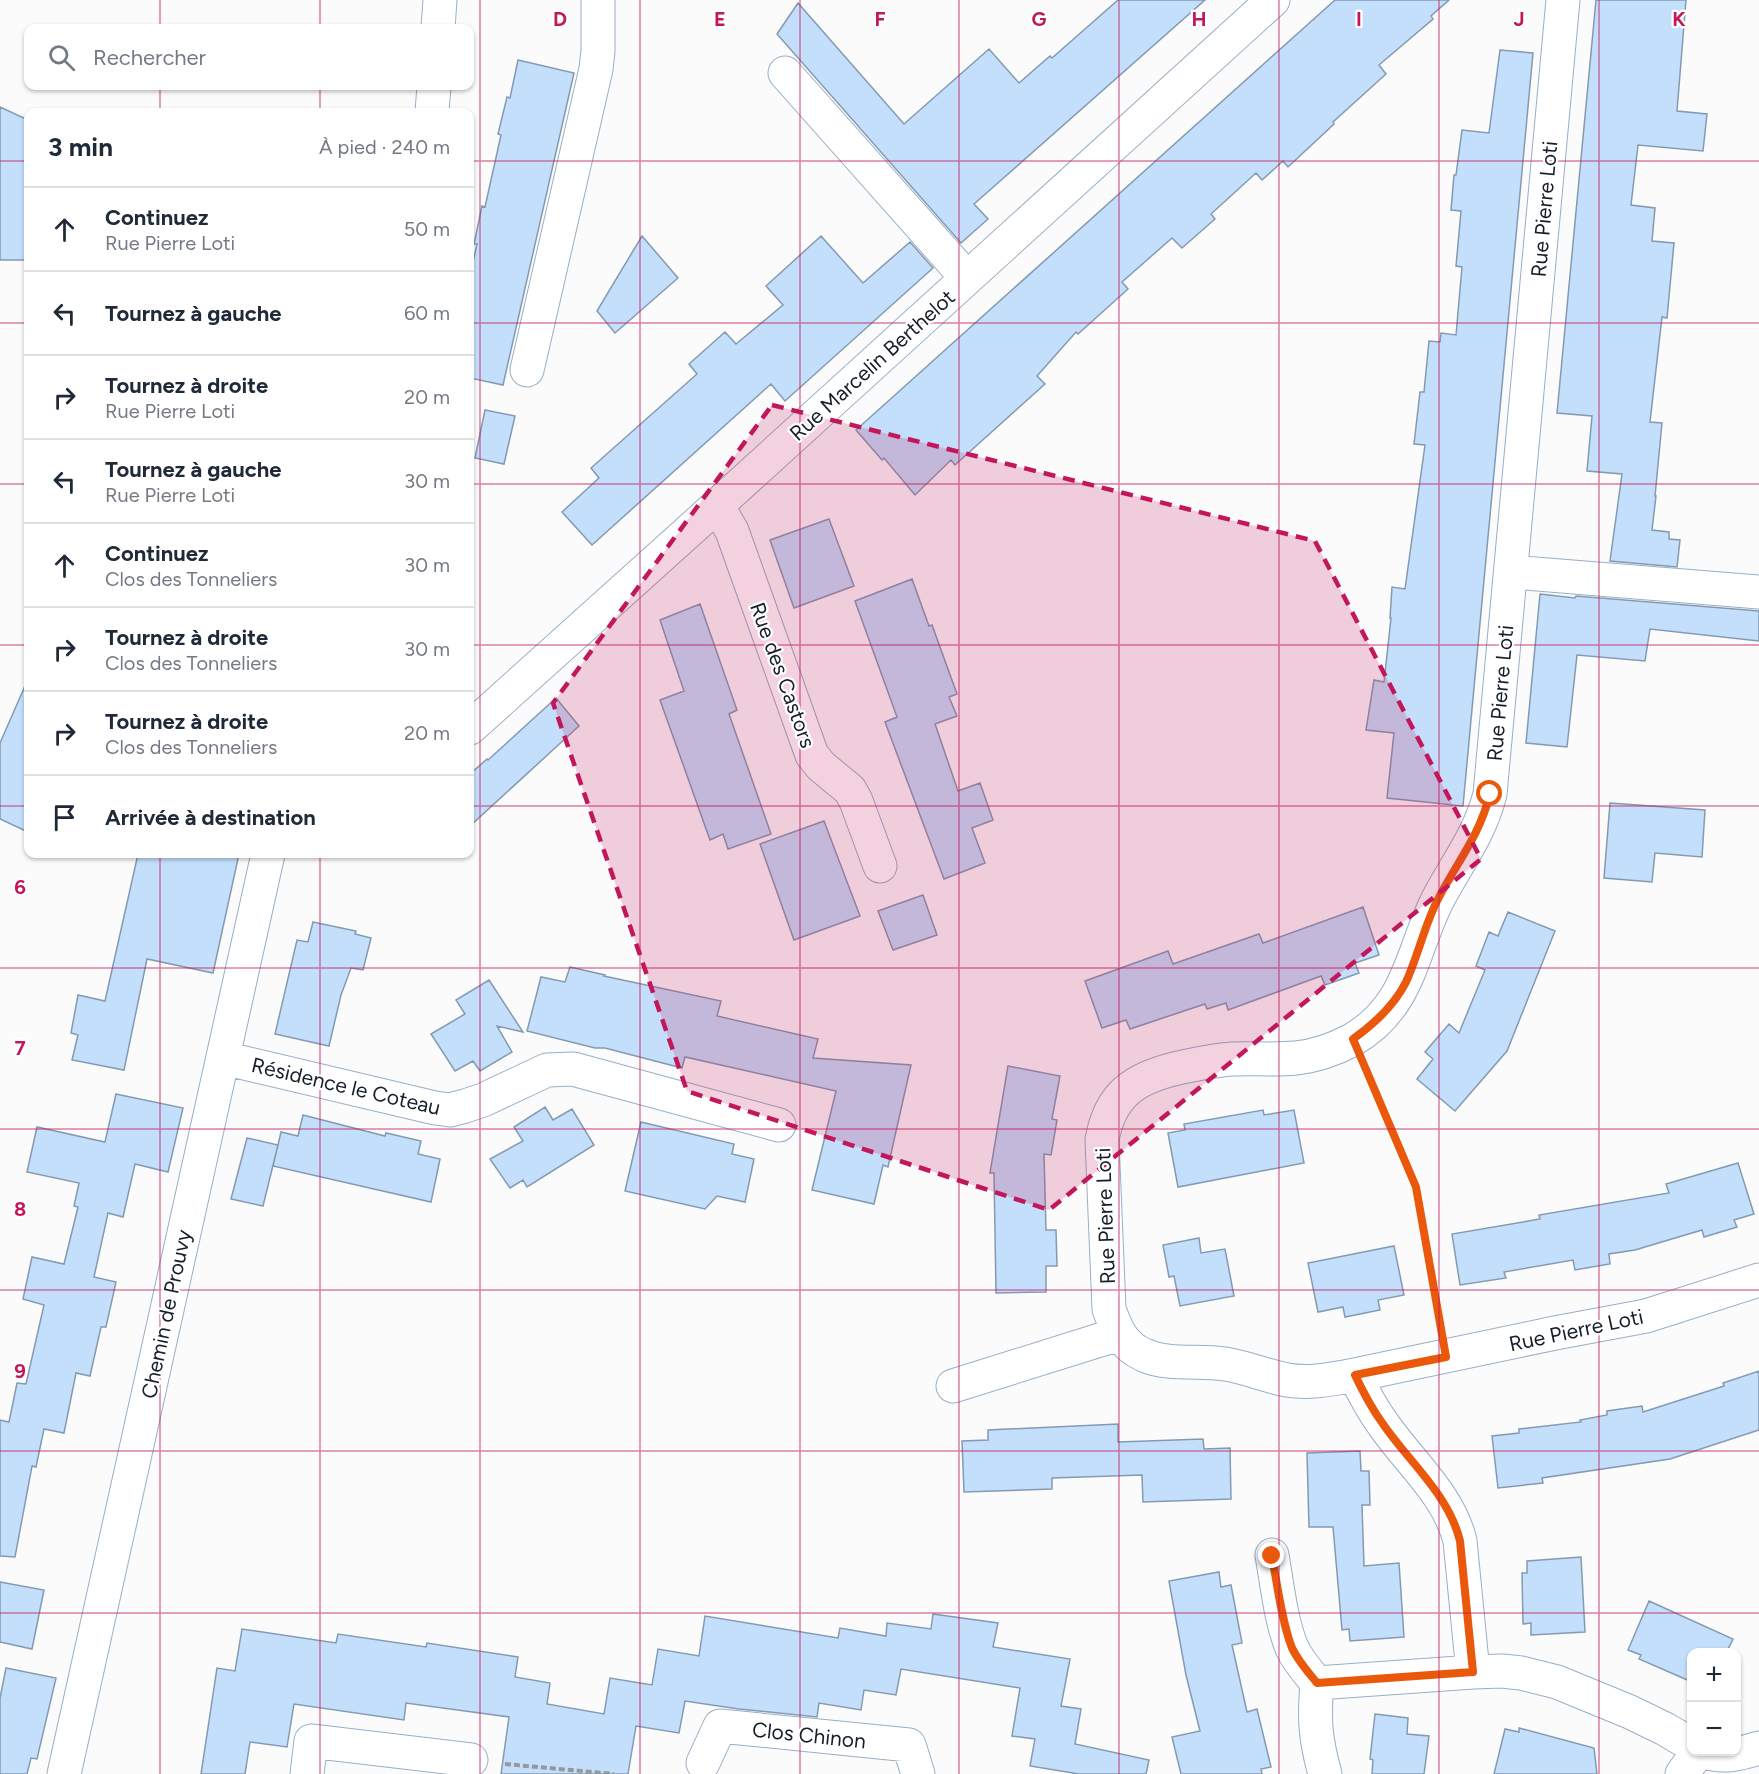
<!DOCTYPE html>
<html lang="fr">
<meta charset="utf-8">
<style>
:root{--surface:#fff;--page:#f6f6f7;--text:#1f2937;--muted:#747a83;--line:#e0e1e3}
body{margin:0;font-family:Figtree,sans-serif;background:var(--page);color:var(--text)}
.controls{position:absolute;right:18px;bottom:18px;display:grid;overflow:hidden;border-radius:12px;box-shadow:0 2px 4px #0004}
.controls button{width:54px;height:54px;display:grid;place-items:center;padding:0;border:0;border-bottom:2px solid var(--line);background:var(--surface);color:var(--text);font:30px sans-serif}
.stop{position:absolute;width:18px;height:18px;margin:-14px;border:4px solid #ea580c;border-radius:50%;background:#fff}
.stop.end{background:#ea580c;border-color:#fff;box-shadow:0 2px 6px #0008}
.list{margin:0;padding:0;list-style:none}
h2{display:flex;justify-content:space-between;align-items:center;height:78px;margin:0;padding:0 24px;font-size:26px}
h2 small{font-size:20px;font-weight:400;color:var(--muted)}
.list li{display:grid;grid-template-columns:39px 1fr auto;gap:18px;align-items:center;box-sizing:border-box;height:84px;padding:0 24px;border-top:2px solid var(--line)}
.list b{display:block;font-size:22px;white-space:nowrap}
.list p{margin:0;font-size:20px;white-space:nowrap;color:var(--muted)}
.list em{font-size:20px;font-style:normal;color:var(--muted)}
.icon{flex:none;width:33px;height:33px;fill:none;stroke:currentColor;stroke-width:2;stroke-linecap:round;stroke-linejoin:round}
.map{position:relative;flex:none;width:1759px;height:1774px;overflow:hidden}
.search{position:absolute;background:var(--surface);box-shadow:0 2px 4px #0004;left:24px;top:24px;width:450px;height:66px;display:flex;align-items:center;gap:15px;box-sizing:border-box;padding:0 21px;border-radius:12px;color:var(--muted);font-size:22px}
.panel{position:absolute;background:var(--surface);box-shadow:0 2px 4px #0004;left:24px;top:108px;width:450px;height:750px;border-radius:12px}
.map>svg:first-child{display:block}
.building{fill:#c4dffb;stroke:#849ab1;stroke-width:1.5}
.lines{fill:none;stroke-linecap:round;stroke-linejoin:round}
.minor-casing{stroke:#98afc6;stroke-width:35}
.path{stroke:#94989c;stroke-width:4;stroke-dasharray:6 3;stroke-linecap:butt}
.minor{stroke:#fff;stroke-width:33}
.route{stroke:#ea580c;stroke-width:8}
.marked{fill:#c2185b;fill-opacity:0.2;stroke:#c2185b;stroke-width:4.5;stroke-dasharray:12 8;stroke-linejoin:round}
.grid{fill:none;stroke:#c2185b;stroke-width:1.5;stroke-opacity:0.55}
.labels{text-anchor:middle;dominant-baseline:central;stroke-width:4.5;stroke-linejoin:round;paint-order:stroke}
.street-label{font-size:21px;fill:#161e27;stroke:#fff}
.grid-label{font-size:20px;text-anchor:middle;font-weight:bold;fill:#c2185b;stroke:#fff;stroke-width:4.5;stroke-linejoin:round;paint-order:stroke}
</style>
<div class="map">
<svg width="1759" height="1774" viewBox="0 0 1759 1774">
<rect width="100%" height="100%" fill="#fbfbfb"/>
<path class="building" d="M1118 0H1205L974 204 988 219 961 243 777 34 798 3 904 124 989 49 1019 83 1050 56 1052 58Z
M1335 0H1449L1431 16 1433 19 1379 65 1386 74 1333 122 1334 124 1288 167 1283 161 1262 180 1256 173 1211 214 1215 219 1182 248 1172 238 1122 282 1128 289 1078 334 1076 332 1037 376 1045 384 955 465 951 460 915 495 884 458 882 460 856 430Z
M1596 0H1686L1677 111 1707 114 1703 151 1638 145 1631 205 1655 208 1652 241 1674 243 1667 318 1662 317 1650 422 1662 423 1655 496H1656L1652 530 1669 532V539L1680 540 1677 567 1610 561 1622 474 1587 471 1592 416 1557 413Z
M1500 50 1533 53 1463 806 1387 798 1394 733 1366 730 1374 680 1384 682 1391 618H1390L1392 587 1405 589 1425 445 1414 444 1420 392H1424L1429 341 1440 342 1441 333 1456 335 1462 267 1456 266 1461 211 1451 210 1454 175H1456L1462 130 1489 133Z
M518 60 574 73 503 385 470 378V275L477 244H474L482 206 485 207 501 135 498 134 507 97 510 98Z
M0 107 28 120V260H0Z
M642 236 678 278 615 333 597 311Z
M821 236 863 283 910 242 933 268 785 401 771 384 592 545 562 512 599 478 591 468 697 374 689 364 725 332 736 344 783 305 766 286Z
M485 410 515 416 504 464 475 458Z
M829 519 854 586 794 608 770 540Z
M912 579 929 626 932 625 957 694 949 697 957 716 935 724 958 791 980 783 993 820 972 828 985 863 944 879 885 722 897 717 855 601Z
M1540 594 1575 598 1576 596 1759 611V641L1650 629 1645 661 1577 655 1567 747 1526 743Z
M700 604 737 710 729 714 771 834 728 849 723 834 710 840 660 700 684 691 660 620Z
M28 679V832L0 819V743Z
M556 698 579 726 470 826V774L487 759 488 760Z
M1610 803 1705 810 1702 857 1655 853 1652 882 1604 878Z
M824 821 860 916 794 940 760 844Z
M138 854H239L213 973 147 959 124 1070 72 1060 78 1035 71 1033 78 995 105 1001Z
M923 895 937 935 893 950 878 911Z
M1363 907 1379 955 1355 963 1359 973 1325 985 1321 976 1228 1010 1226 1003 1207 1009 1205 1004 1130 1029 1126 1020 1102 1028 1085 981 1168 951 1173 964 1259 934 1263 943Z
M1508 912 1555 931 1507 1051 1455 1111 1417 1079 1433 1059 1425 1052 1449 1024 1459 1033 1485 970 1476 966 1489 932 1498 936Z
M313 922 356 931 355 934 371 938 363 970 351 968 341 995 329 1046 275 1034 297 940 308 942Z
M570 967 605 975 604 976 721 1001 717 1016 818 1039 813 1058 911 1065 888 1167 883 1165 874 1204 812 1190 836 1091 685 1057 682 1068 605 1048H595L527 1031 541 977 565 982Z
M489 980 523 1032 497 1026 512 1052 480 1071 473 1061 455 1071 431 1034 465 1014 456 1000Z
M1008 1066 1060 1076 1052 1119 1057 1120 1051 1155 1044 1154 1046 1230H1056L1057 1266H1046V1292L996 1293 994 1173H990Z
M116 1094 183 1108 168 1172 135 1164 123 1217 108 1213 94 1277 116 1282 106 1327H101L90 1376 76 1373 64 1433 44 1429 36 1467 32 1466 15 1557 0 1556V1420L9 1422 17 1383 26 1384 44 1305 23 1299 32 1257 64 1264 78 1207 74 1206 79 1183 27 1172 37 1127 105 1142Z
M545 1107 553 1120 572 1109 594 1145 527 1187 523 1180 510 1188 490 1159 523 1141 514 1127Z
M1263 1110 1264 1115 1294 1110 1304 1163 1178 1187 1168 1133 1185 1130 1184 1124Z
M303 1115 385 1136 386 1133 421 1141 418 1154 440 1159 431 1202 273 1166 281 1132 298 1136Z
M641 1122 734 1144 732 1154 754 1159 745 1202 717 1196 705 1209 625 1191Z
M247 1138 278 1145 263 1206 231 1199Z
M1738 1163 1754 1214 1734 1220 1737 1227 1704 1237 1702 1230 1635 1250 1609 1254 1610 1264 1575 1270 1573 1260 1504 1272 1506 1278 1460 1285 1452 1234 1540 1219 1539 1215 1669 1193 1666 1184Z
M1199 1238 1201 1253 1225 1249 1234 1296 1180 1306 1174 1276 1169 1277 1163 1245Z
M1394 1246 1404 1295 1378 1300 1380 1310 1345 1317 1343 1307 1318 1312 1308 1263Z
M1759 1371V1430L1670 1459 1542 1478 1543 1483 1498 1488 1492 1436 1519 1433V1429L1581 1422 1580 1420 1607 1415V1411L1642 1406 1643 1412 1724 1386 1723 1383Z
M1118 1424V1442L1203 1439 1204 1449 1230 1448 1231 1499 1143 1502 1142 1475 1052 1478V1489L964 1492 962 1441 988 1440V1430Z
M1360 1451 1361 1471H1369L1370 1505H1362L1364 1566 1399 1563 1404 1637 1350 1641 1349 1629 1342 1630 1333 1527H1309L1307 1453Z
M1581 1557 1585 1632 1531 1635V1623L1523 1624 1522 1573H1527V1561Z
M1219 1572 1221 1587 1231 1585 1242 1643 1232 1645 1247 1712 1257 1709 1271 1767 1261 1769 1262 1774H1181L1172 1737 1200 1731 1186 1675 1169 1581Z
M0 1582 44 1590 32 1649 0 1642Z
M1649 1601 1733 1639 1726 1653H1692V1682L1639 1659 1641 1655 1628 1650Z
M933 1614 998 1623 993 1647 1070 1659 1061 1706 1081 1709 1075 1744 1149 1760 1146 1774H1079L1030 1766 1035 1739 1012 1736 1020 1688 901 1669 896 1695 864 1690 861 1710 819 1703 817 1717 739 1709 685 1701 679 1733 636 1726 628 1774H501L509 1717 406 1703 404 1720 294 1704 287 1747 250 1742 245 1774H201L217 1668 235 1671 242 1629 336 1643 338 1634 426 1647 427 1643 518 1657 515 1677 550 1683 547 1704 604 1714 610 1678 652 1685 658 1649 699 1656 705 1616 838 1638 840 1628 886 1636 887 1623 931 1629Z
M6 1668 56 1678 37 1759 31 1758 27 1774H0V1698Z
M1375 1714 1408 1718 1407 1734 1429 1736 1424 1774H1372L1373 1760 1370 1759Z
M1519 1728 1594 1748 1597 1774H1494L1505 1729 1519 1732Z"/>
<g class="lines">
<defs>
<path id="minor" d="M1563 0 1490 794C1480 834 1457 863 1438 899 1411 952 1410 1007 1352 1040 1335 1049 1315 1056 1296 1058 1275 1060 1253 1058 1232 1059 1214 1060 1196 1064 1178 1068 1135 1078 1110 1094 1102 1140L1109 1309C1116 1329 1123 1346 1144 1355 1168 1366 1199 1360 1225 1364 1246 1367 1266 1376 1287 1380 1310 1384 1332 1379 1355 1375L1555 1333 1646 1316 1759 1280
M438 28 440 0
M785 73 967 278
M432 112 434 86
M527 370 596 69 598 51V0
M717 505 732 531 812 755 821 766 850 790 856 801 880 866
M1511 572 1759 592
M470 728 689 531 1273 0
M223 1058 435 1108 450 1110 465 1106 483 1100 547 1070 573 1069 779 1125
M1355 1375C1363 1392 1372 1409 1383 1424 1409 1462 1449 1495 1460 1541L1473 1672
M953 1386 1119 1334
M1272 1555C1277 1584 1281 1622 1292 1648 1298 1661 1308 1672 1317 1683 1314 1719 1315 1738 1325 1774
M1317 1683 1473 1672 1502 1671 1521 1673 1557 1682 1630 1712 1665 1729 1692 1745
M1705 1752C1724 1758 1740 1754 1759 1748
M703 1763 720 1726 909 1745 918 1774
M64 1774 268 854
M307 1774 311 1741 471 1760
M1682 1774 1698 1752"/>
</defs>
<use href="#minor" class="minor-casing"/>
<path class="path" d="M1368 1073 1416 1187 1440 1321
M505 1764 614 1774"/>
<use href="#minor" class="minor"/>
</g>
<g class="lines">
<path class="route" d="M1272 1556C1277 1583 1282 1623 1292 1648 1298 1661 1308 1672 1317 1683L1473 1672 1460 1541C1449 1495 1409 1462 1383 1424 1372 1409 1363 1392 1355 1375L1446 1357 1416 1187 1353 1039C1374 1024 1394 1006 1406 982 1418 956 1424 927 1437 901 1457 862 1479 837 1490 794"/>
</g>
<path class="marked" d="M772 405 1315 541 1481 859 1049 1210 687 1091 553 703Z"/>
<path class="grid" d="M160 0V28M320 0V28M480 0V1774M640 0V1774M800 0V1774M959 0V1774M1119 0V1774M1279 0V1774M1439 0V1774M1599 0V1774M160 86V112M320 86V112M0 161H28M470 161H1759M0 323H28M470 323H1759M0 484H28M470 484H1759M0 645H28M470 645H1759M0 806H28M470 806H1759M160 854V1774M320 854V1774M0 968H1759M0 1129H1759M0 1290H1759M0 1451H1759M0 1613H1759"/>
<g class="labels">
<g class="street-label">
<text transform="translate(1544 209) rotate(-85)">Rue Pierre Loti</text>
<text transform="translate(872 365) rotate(-42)">Rue Marcelin Berthelot</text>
<text transform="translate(783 675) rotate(70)">Rue des Castors</text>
<text transform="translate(1500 693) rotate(-85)">Rue Pierre Loti</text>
<text transform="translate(346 1086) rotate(13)">Résidence le Coteau</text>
<text transform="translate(1105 1216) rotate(-92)">Rue Pierre Loti</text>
<text transform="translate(166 1314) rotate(-78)">Chemin de Prouvy</text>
<text transform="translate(1576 1330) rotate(-12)">Rue Pierre Loti</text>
<text transform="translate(809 1735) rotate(6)">Clos Chinon</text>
</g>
</g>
<g class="grid-label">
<text x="560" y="26">D</text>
<text x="720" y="26">E</text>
<text x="880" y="26">F</text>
<text x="1039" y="26">G</text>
<text x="1199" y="26">H</text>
<text x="1359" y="26">I</text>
<text x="1519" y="26">J</text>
<text x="1679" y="26">K</text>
<text x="20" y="894">6</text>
<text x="20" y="1055">7</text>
<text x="20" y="1216">8</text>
<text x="20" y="1378">9</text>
</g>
</svg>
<div class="controls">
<button>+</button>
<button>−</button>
</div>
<div class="stop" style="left:1490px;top:794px"></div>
<div class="stop end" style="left:1272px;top:1556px"></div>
<div class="search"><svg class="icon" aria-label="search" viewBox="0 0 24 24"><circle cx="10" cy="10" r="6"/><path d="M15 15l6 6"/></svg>Rechercher</div>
<section class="panel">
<h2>3 min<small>À pied · 240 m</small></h2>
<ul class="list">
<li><svg class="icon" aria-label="ahead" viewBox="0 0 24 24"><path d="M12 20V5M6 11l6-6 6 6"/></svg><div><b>Continuez</b><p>Rue Pierre Loti</p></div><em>50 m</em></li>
<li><svg class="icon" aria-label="left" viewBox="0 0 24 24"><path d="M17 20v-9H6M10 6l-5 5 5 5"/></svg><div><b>Tournez à gauche</b></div><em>60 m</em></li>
<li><svg class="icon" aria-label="right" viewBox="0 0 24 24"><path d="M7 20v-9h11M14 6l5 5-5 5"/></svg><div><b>Tournez à droite</b><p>Rue Pierre Loti</p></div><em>20 m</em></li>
<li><svg class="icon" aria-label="left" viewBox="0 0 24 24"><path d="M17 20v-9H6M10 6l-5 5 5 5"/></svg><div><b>Tournez à gauche</b><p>Rue Pierre Loti</p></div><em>30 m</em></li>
<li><svg class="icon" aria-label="ahead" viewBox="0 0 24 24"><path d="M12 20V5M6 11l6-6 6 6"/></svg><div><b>Continuez</b><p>Clos des Tonneliers</p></div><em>30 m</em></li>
<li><svg class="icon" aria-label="right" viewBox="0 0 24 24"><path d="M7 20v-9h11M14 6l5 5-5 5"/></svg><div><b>Tournez à droite</b><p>Clos des Tonneliers</p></div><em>30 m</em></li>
<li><svg class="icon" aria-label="right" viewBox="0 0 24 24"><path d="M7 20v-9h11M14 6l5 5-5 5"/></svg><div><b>Tournez à droite</b><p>Clos des Tonneliers</p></div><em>20 m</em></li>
<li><svg class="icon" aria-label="arrive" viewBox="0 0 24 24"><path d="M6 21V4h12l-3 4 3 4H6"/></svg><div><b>Arrivée à destination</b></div></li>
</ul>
</section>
</div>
